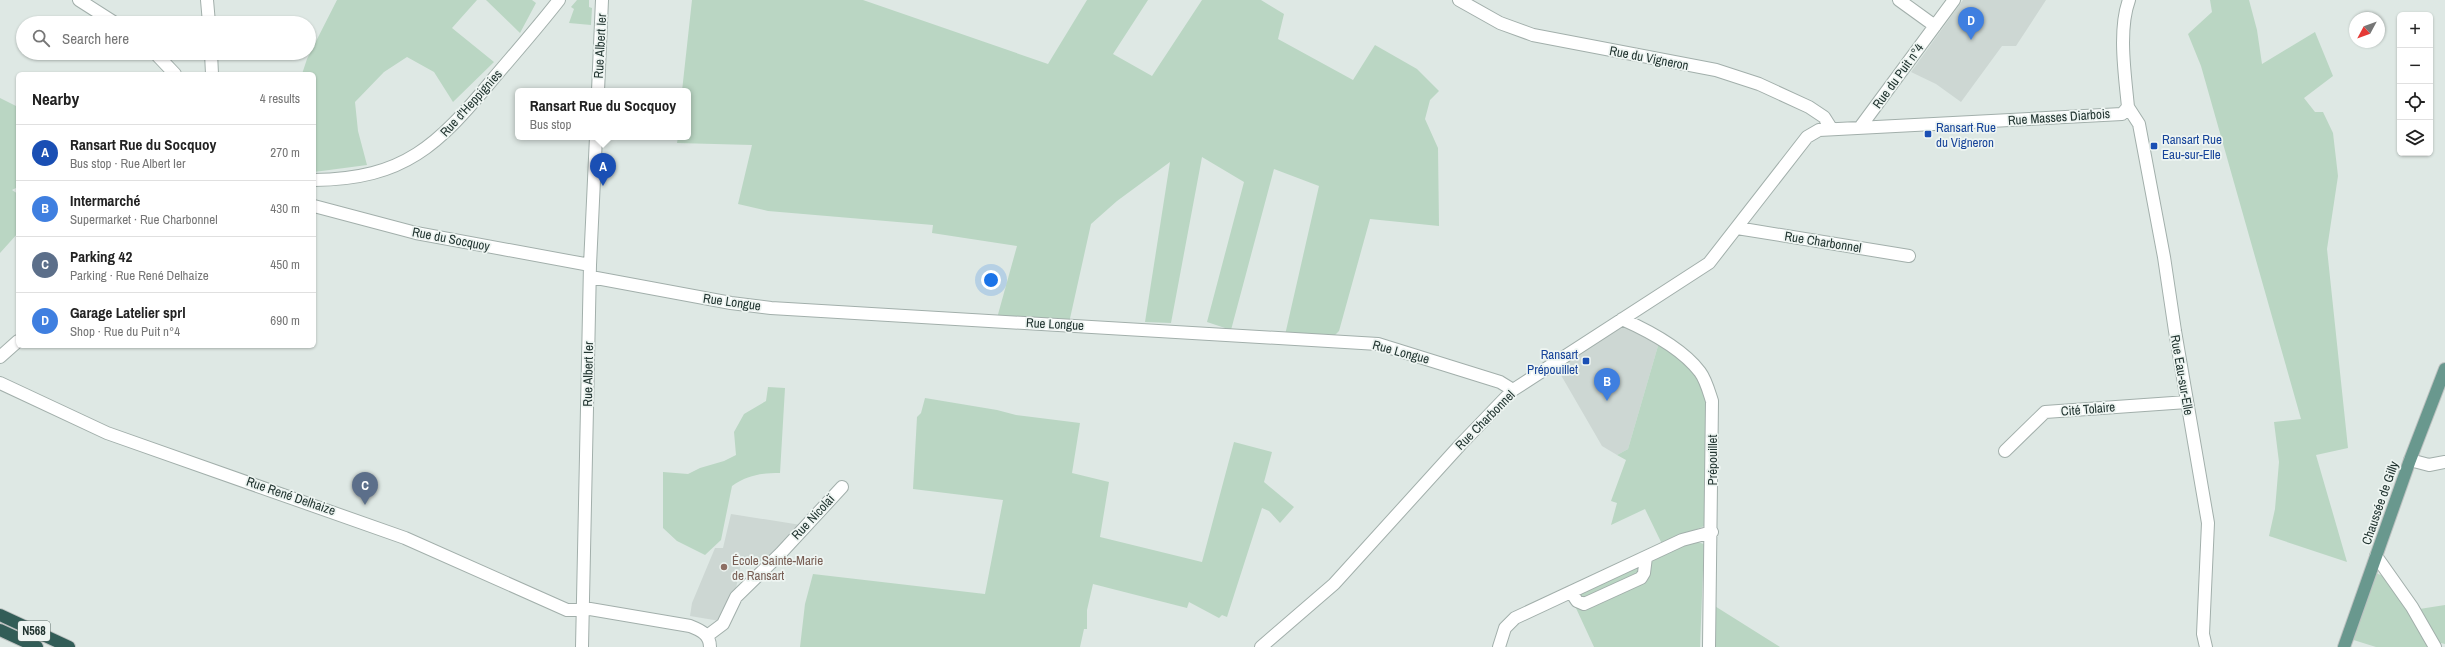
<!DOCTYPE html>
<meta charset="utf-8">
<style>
:root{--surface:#fff;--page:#f2f2f2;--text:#222;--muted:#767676;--line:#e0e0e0;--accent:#775140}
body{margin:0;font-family:"Archivo Narrow",sans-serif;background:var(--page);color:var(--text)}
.controls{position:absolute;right:12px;top:12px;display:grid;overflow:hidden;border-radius:6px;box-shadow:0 1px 3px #0004}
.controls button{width:36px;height:36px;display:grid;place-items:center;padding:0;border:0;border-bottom:1px solid var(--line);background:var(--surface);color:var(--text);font:20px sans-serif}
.compass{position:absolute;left:2349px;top:12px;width:36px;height:36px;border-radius:50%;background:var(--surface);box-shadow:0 1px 3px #0004;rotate:229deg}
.you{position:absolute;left:991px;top:280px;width:14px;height:14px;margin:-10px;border:3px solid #fff;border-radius:50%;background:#1a73e8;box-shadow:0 0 0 6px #1a73e833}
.badge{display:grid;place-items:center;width:26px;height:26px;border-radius:50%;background:var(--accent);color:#fff;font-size:13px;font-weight:700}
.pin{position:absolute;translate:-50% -33px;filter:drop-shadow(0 1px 2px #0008)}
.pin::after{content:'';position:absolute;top:21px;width:14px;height:12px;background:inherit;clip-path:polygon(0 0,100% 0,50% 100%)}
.popup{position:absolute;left:515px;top:88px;width:176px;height:52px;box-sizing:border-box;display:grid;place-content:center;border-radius:6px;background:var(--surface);filter:drop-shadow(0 1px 3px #0005);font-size:13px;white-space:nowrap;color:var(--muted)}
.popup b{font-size:15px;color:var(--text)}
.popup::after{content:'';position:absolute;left:50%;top:100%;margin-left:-8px;border:8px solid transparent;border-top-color:var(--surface)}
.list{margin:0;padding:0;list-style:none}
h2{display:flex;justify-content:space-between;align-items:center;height:52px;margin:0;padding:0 16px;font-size:17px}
h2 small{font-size:13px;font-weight:400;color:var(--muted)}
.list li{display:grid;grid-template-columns:26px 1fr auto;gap:12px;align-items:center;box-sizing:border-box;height:56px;padding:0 16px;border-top:1px solid var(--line)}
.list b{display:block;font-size:15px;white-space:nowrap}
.list p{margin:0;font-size:13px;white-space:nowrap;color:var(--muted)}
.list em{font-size:13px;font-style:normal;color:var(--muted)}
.icon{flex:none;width:22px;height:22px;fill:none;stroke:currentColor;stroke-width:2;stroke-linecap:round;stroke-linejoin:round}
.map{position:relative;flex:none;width:2445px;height:647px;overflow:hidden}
.search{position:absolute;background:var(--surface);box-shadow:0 1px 3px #0004;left:16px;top:16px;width:300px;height:44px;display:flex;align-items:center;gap:10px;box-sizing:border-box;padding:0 14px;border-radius:22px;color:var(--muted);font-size:15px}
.panel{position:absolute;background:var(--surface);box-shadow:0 1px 3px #0004;left:16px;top:72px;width:300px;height:276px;border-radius:6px}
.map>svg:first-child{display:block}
.built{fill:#cdd7d3}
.green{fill:#bad6c3}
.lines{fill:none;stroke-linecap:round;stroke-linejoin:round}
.minor-casing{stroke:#a2afab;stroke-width:14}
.major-casing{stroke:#bdc2c1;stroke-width:14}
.highway-casing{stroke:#bdc2c1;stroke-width:14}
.minor{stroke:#fff;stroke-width:12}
.major{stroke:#69988e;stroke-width:12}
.highway{stroke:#325d57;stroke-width:12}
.transit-dot{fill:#1a4fb4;stroke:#eef5f2;stroke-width:1.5}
.education-dot{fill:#8d6e63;stroke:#eef5f2;stroke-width:1.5}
.labels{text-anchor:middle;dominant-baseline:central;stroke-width:3.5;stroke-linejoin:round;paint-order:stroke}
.shield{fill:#eef5f2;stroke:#5f6f6b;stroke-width:1}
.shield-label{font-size:12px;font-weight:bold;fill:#223531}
.street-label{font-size:13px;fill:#223531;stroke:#eef5f2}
.transit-label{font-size:13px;fill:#164399;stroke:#eef5f2;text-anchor:start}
.education-label{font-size:13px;fill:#785e54;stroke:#eef5f2;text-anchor:start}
</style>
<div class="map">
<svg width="2445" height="647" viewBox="0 0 2445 647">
<rect width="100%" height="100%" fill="#dee8e4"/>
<path class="built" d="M1963 0H2046L2016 46H2002L1961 102 1936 84 1911 72Z
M1622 319 1660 339 1628 449 1617 455 1602 446 1558 370 1557 360Z
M731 514 801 525 767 562 742 559 735 593 722 610 720 621 690 616 692 603 715 548H723Z"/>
<path class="green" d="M337 0H477L452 28 494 62 453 102 434 72 407 57 384 72 355 102 358 131 367 165 314 172V74H302L307 59Z
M486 0H532L536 3 520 33Z
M577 0H589V7L592 8 591 25 569 23 574 9 571 7Z
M692 0H863L1048 64 1087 0H1148L1113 54 1152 76 1202 0H1261L1284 14 1278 39 1353 80 1375 45 1417 69 1439 91 1430 100 1425 119 1438 148 1439 226 1370 219 1339 331 1332 338 1285 335 1319 186 1274 169 1231 330 1207 322 1244 182 1202 157 1171 323 1145 322 1170 162 1117 201 1091 224 1069 323 997 318 1017 246 932 233 933 225 768 211 738 204 752 145 677 143 678 137H688V91H682Z
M2210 0H2249L2257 30 2262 64 2315 32 2333 76 2304 98 2315 112H2323L2333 133 2338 176 2327 249 2348 448 2316 455 2347 562 2269 536 2275 509 2279 462 2274 422 2301 419 2201 66 2188 34 2212 12Z
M0 98 18 107V187L12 190 18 194V233L0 253Z
M1660 339 1701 373 1709 416V524L1662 544 1645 509 1611 525 1617 503 1611 501 1626 460 1617 455 1628 449Z
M768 387 785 388 780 473C761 473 748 475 732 486L721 540 705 555 677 541 663 528V472L688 474 700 468 724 461 736 455 734 432 744 414 766 401Z
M925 398 997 410 1016 415 1080 423 1072 473 1109 482 1100 537 1202 562 1234 442 1272 452 1264 482 1294 507 1280 523 1269 511 1262 508 1227 617 1222 615 1219 618 1189 602 1187 608 1093 584 1087 610V629H1084L1080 647H800L805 604 813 574 985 594 1003 500 913 489 917 417 921 413Z
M1687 539 1704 544 1700 647H1594L1569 593Z
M2372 571 2387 578 2433 647H2376L2347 638Z
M1710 603 1780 647H1708Z
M2445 605V644L2432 641 2413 610Z"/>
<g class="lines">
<defs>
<path id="minor" d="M79 0 115 23
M207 0 209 23
M1459 0 1500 23 1533 35 1716 70 1759 84 1809 107 1824 117 1831 128
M1899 0 1935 26
M155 53 175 74
M211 53 212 74
M598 91 602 0
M2128 107 2139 124 2164 257 2175 331 2208 523 2203 634 2206 647
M1861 126 1954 0
M314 180C405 179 438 145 493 79 515 53 538 27 559 0
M314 206 416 233 590 265
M1737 228 1909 256
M591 277 731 303 771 308 1378 344 1500 382 1513 390
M1622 319C1649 331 1682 348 1700 372 1706 380 1709 392 1712 401L1709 647
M0 357 18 341
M0 383 107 433 405 538 567 610 590 609 690 626C700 630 710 634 710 647
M2005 451 2045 412 2187 402
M2410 460 2429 465 2445 462
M2376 556 2412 607 2435 647
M1571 592 1577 601 1584 604 1641 578 1644 573 1646 557
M707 636 723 624 736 597 781 553 842 487
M582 647 590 265 596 137
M1261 647 1334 584 1461 444 1513 390 1709 263 1807 137 1819 130 2122 114 2128 107C2125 75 2118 30 2129 0
M1499 647 1505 628 1515 618 1682 540 1712 532"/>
<path id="major" d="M2344 647 2410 460 2445 369"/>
<path id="highway" d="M0 615 69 647
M0 630 37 647"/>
</defs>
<use href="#minor" class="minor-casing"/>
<use href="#major" class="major-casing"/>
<use href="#highway" class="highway-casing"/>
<use href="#minor" class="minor"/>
<use href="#major" class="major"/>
<use href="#highway" class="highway"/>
</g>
<g class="transit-dot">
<rect x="1924" y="130" width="8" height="8" rx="2"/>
<rect x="2150" y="142" width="8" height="8" rx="2"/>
<rect x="1582" y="357" width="8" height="8" rx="2"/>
</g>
<circle class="education-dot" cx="724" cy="567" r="4"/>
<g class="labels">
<rect class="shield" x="18" y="621" width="32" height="20" rx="3"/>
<g class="shield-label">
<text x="34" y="631">N568</text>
</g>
<g class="street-label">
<text transform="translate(600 46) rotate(-87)">Rue Albert Ier</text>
<text transform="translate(1649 58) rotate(11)">Rue du Vigneron</text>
<text transform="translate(1898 76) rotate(-54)">Rue du Puit n°4</text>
<text transform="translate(471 103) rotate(-48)">Rue d'Heppignies</text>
<text transform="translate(2059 117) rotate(-4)">Rue Masses Diarbois</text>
<text transform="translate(451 239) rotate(11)">Rue du Socquoy</text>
<text transform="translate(1823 242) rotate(9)">Rue Charbonnel</text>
<text transform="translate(732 302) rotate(8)">Rue Longue</text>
<text transform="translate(1055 324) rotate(3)">Rue Longue</text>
<text transform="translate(1401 352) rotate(15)">Rue Longue</text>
<text transform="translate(588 374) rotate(-89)">Rue Albert Ier</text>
<text transform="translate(2182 375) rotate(80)">Rue Eau-sur-Elle</text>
<text transform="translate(2088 409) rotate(-5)">Cité Tolaire</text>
<text transform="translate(1485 420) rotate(-45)">Rue Charbonnel</text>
<text transform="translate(1712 460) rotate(-90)">Prépouillet</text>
<text transform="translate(291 496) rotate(19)">Rue René Delhaize</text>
<text transform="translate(2380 503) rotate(-71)">Chaussée de Gilly</text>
<text transform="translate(813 517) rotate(-47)">Rue Nicolaï</text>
</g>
<g class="transit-label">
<text x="1936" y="127">Ransart Rue<tspan x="1936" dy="15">du Vigneron</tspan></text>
<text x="2162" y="139">Ransart Rue<tspan x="2162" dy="15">Eau-sur-Elle</tspan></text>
<text x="1578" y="354" text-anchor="end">Ransart<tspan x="1578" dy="15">Prépouillet</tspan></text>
</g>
<g class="education-label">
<text x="732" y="560">École Sainte-Marie<tspan x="732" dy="15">de Ransart</tspan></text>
</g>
</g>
</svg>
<div class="controls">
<button>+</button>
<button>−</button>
<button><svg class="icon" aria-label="locate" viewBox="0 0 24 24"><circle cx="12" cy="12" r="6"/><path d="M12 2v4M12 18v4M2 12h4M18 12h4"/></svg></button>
<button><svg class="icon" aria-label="layers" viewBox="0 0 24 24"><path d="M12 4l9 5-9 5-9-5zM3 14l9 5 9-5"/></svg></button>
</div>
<svg class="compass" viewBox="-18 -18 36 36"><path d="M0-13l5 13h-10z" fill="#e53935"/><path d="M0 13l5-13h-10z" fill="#767676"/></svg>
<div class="you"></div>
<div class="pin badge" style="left:603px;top:186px;background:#1a4fb4">A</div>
<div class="popup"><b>Ransart Rue du Socquoy</b>Bus stop</div>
<div class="pin badge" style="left:1607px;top:401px;background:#3f7fe0">B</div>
<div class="pin badge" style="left:365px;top:505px;background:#5c6f8a">C</div>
<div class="pin badge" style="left:1971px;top:40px;background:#3f7fe0">D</div>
<div class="search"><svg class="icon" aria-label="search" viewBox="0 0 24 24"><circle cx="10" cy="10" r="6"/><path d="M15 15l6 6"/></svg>Search here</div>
<section class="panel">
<h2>Nearby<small>4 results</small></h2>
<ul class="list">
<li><span class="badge" style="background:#1a4fb4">A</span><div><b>Ransart Rue du Socquoy</b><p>Bus stop · Rue Albert Ier</p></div><em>270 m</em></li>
<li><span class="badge" style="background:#3f7fe0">B</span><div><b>Intermarché</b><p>Supermarket · Rue Charbonnel</p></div><em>430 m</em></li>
<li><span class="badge" style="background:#5c6f8a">C</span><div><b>Parking 42</b><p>Parking · Rue René Delhaize</p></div><em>450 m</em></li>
<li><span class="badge" style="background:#3f7fe0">D</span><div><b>Garage Latelier sprl</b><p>Shop · Rue du Puit n°4</p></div><em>690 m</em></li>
</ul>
</section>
</div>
